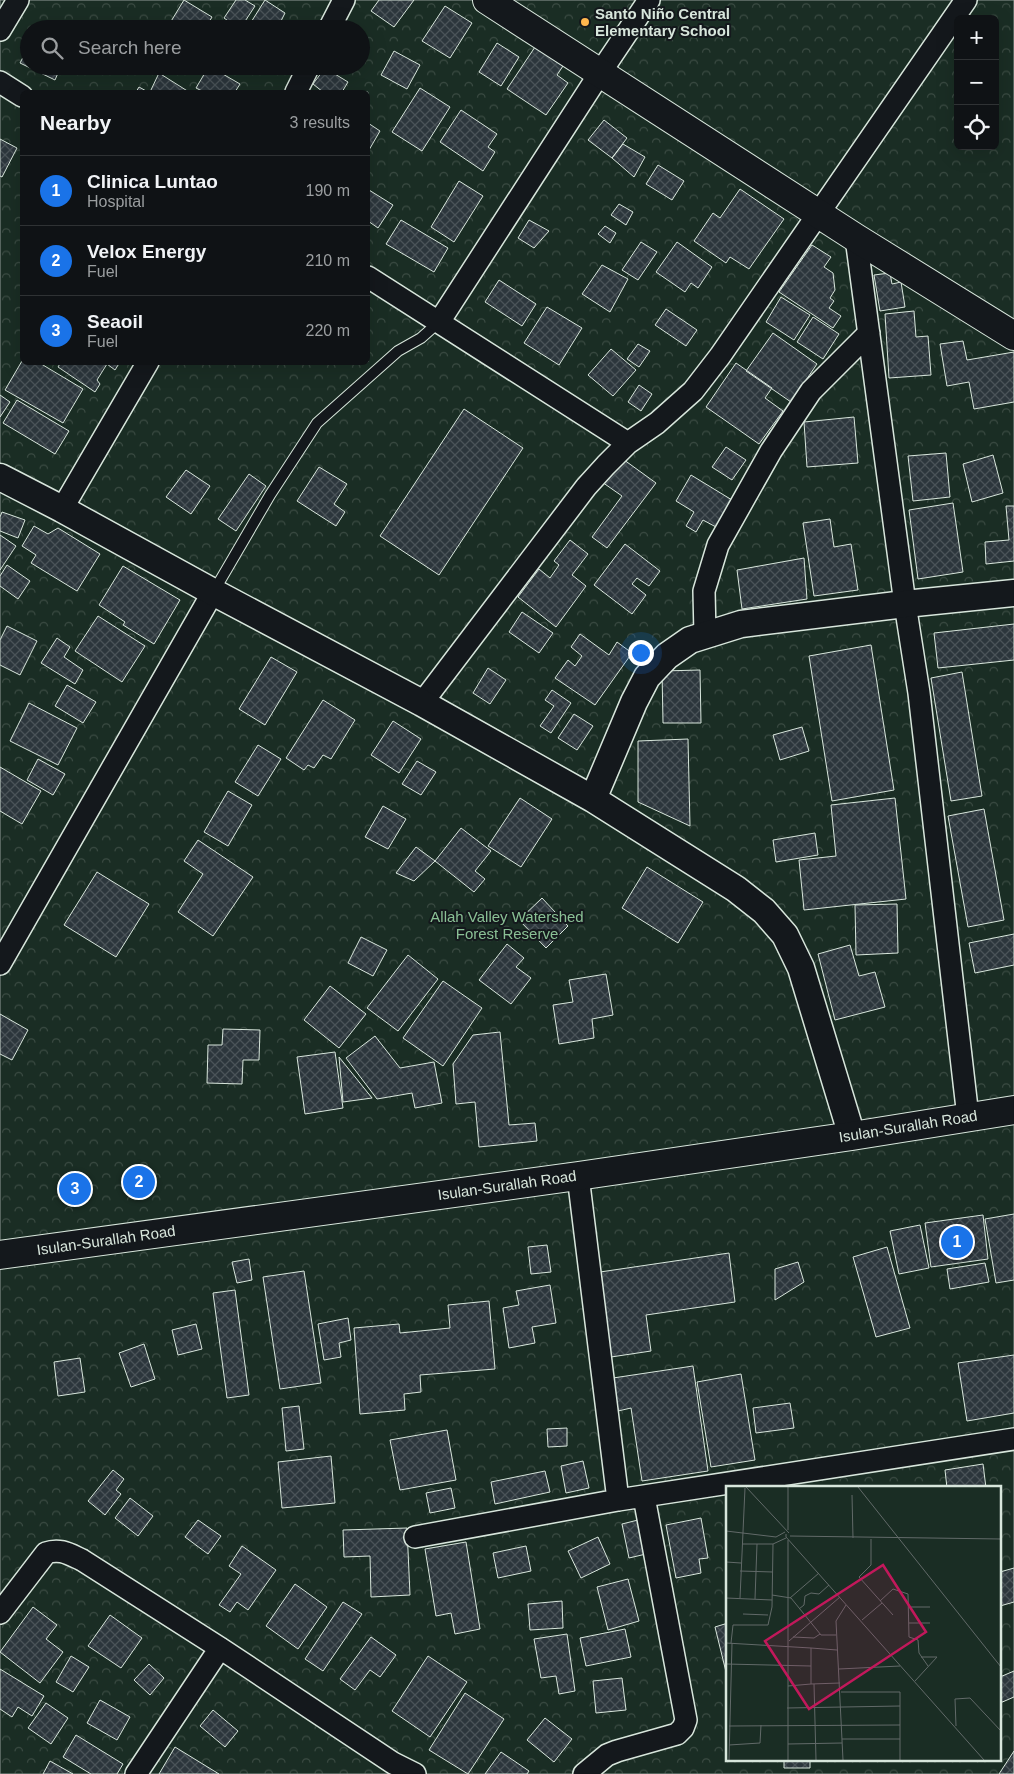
<!DOCTYPE html>
<meta charset="utf-8">
<style>
:root{--surface:#0f1215;--page:#181b1e;--text:#f1f3f6;--muted:#9b9ea0;--line:#2f3234;--accent:#1a73e8}
body{margin:0;font-family:Arial,sans-serif;background:var(--page);color:var(--text)}
.controls{position:absolute;right:15px;top:15px;display:grid;overflow:hidden;border-radius:8px;box-shadow:0 5px 20px #0002}
.controls button{width:45px;height:45px;display:grid;place-items:center;padding:0;border:0;border-bottom:1px solid var(--line);background:var(--surface);color:var(--text);font:25px sans-serif}
.you{position:absolute;left:640px;top:652px;width:18px;height:18px;margin:-12px;border:4px solid #fff;border-radius:50%;background:#1a73e8;box-shadow:0 0 0 8px #1a73e833}
.badge{display:grid;place-items:center;width:32px;height:32px;border-radius:50%;background:var(--accent);color:#fff;font-size:16px;font-weight:700}
.pin{position:absolute;translate:-50% -50%;border:2px solid #fff;box-shadow:0 1px 5px #0006}
.list{margin:0;padding:0;list-style:none}
h2{display:flex;justify-content:space-between;align-items:center;height:65px;margin:0;padding:0 20px;font-size:21px}
h2 small{font-size:16px;font-weight:400;color:var(--muted)}
.list li{display:grid;grid-template-columns:32px 1fr auto;gap:15px;align-items:center;box-sizing:border-box;height:70px;padding:0 20px;border-top:1px solid var(--line)}
.list b{display:block;font-size:19px;white-space:nowrap}
.list p{margin:0;font-size:16px;white-space:nowrap;color:var(--muted)}
.list em{font-size:16px;font-style:normal;color:var(--muted)}
.icon{flex:none;width:28px;height:28px;fill:none;stroke:currentColor;stroke-width:2;stroke-linecap:round;stroke-linejoin:round}
.map{position:relative;flex:none;width:1014px;height:1774px;overflow:hidden}
.search{position:absolute;background:var(--surface);box-shadow:0 5px 20px #0002;left:20px;top:20px;width:350px;height:55px;display:flex;align-items:center;gap:12px;box-sizing:border-box;padding:0 18px;border-radius:28px;color:var(--muted);font-size:19px}
.panel{position:absolute;background:var(--surface);box-shadow:0 5px 20px #0002;left:20px;top:90px;width:350px;height:275px;border-radius:8px}
.map>svg:first-child{display:block}
.park{fill:url(#park-crowns);stroke:#939e99;fill-rule:evenodd}
.building{fill:url(#building-cross-hatch);stroke:#d8e6dc}
.lines{fill:none;stroke-linecap:round;stroke-linejoin:round}
.service-casing{stroke:#d8e6dc;stroke-width:12}
.minor-casing{stroke:#d8e6dc;stroke-width:24}
.tertiary-casing{stroke:#d8e6dc;stroke-width:29}
.secondary-casing{stroke:#d8e6dc;stroke-width:30}
.trunk-casing{stroke:#d8e6dc;stroke-width:30}
.service{stroke:#14181c;stroke-width:10}
.minor{stroke:#14181c;stroke-width:21}
.tertiary{stroke:#14181c;stroke-width:26}
.secondary{stroke:#14181c;stroke-width:28}
.trunk{stroke:#14181c;stroke-width:28}
.poi-dot{fill:#ffb74d;stroke:#14181c;stroke-width:2}
.labels{text-anchor:middle;dominant-baseline:central;stroke-width:4;stroke-linejoin:round;paint-order:stroke}
.poi-label{font-size:15px;font-weight:bold;fill:#d8e6dc;stroke:#14181c;text-anchor:start}
.park-label{font-size:15px;fill:#8ac095;stroke:#14181c}
.street-label{font-size:15px;fill:#d8e6dc;stroke:#14181c}
.inset-road{fill:none;stroke:#626a69;stroke-width:1}
.view{fill:#c2185b;fill-opacity:0.15;stroke:#c2185b;stroke-width:2.5}
.inset-edge{fill:none;stroke:#d8e6dc;stroke-width:2.5}
</style>
<div class="map">
<svg width="1014" height="1774" viewBox="0 0 1014 1774">
<defs>
<pattern id="park-crowns" width="20" height="18" patternUnits="userSpaceOnUse" patternTransform="scale(1.25)"><rect width="20" height="18" fill="#1a2d24"/><path d="M2 6a3 3 0 1 1 6 0M12 15a3 3 0 1 1 6 0" fill="none" stroke="#3b4b43"/></pattern>
<pattern id="building-cross-hatch" width="8" height="8" patternUnits="userSpaceOnUse" patternTransform="scale(1.25)"><rect width="8" height="8" fill="#2c363c"/><path d="M0 0l8 8M0 8l8-8" fill="none" stroke="#4a5358"/></pattern>
</defs>
<rect width="100%" height="100%" fill="#14181c"/>
<path class="park" d="M0 0H1014V1774H0ZM958 19H995V146H958ZM29 29H361V66H29ZM22 92H368V362H22ZM728 1488H1000V1760H728Z"/>
<path class="building" d="M184 0 212 17 205 29H177L170 23Z
M236 0H245L255 6 240 29 224 18Z
M265 0 285 13 277 29H252L248 27Z
M379 0H414L394 27 371 11Z
M445 6 472 23 450 58 422 41Z
M143 24 151 29H140Z
M497 43 519 57 501 86 479 72Z
M29 46V66H61L55 80 20 63Z
M535 47 563 66 557 75 568 83 546 115 507 89Z
M394 51 420 65 407 89 381 75Z
M209 66 240 84 235 92H204L196 88Z
M325 68 348 82 342 92H323L313 84Z
M159 73 189 92H150Z
M139 87 148 92H136Z
M420 88 450 107 422 151 392 132Z
M461 110 497 134 488 147 495 152 483 171 440 142Z
M604 120 627 138 612 158 588 140Z
M368 123 380 131 369 150 368 149Z
M0 139 17 148 2 177 0 176Z
M623 144 645 157 634 177 612 158Z
M658 165 684 181 672 200 646 184Z
M459 181 483 196 454 242 431 227Z
M740 189 784 219 749 269 730 257 726 263 694 241 713 213 720 218Z
M369 190 393 205 378 228 368 221V192Z
M619 204 633 212 626 225 611 215Z
M401 220 448 248 434 272 386 244Z
M529 220 549 231 534 248 518 238Z
M605 226 616 233 610 243 598 234Z
M641 242 657 252 638 280 622 270Z
M677 242 712 267 698 288 691 283 685 292 656 272Z
M812 245 831 257 824 267 833 273 835 290 830 298 834 301 829 308 841 316 833 328 779 292Z
M602 265 628 279 610 312 582 294Z
M890 273 892 284 901 282 905 307 880 311 874 275Z
M499 280 536 304 522 326 485 302Z
M781 297 810 315 794 340 766 322Z
M547 307 582 328 559 365 524 343Z
M666 309 697 330 686 346 655 325Z
M914 311 916 337 928 336 931 375 889 378 885 314Z
M813 317 839 334 823 359 797 342Z
M773 333 817 364 791 402 746 371Z
M963 341 967 360 1014 352V402L974 409 969 382 947 386 940 344Z
M638 344 650 351 639 367 627 359Z
M611 349 636 370 613 396 588 375Z
M22 361V362H38L83 389 63 423 5 390Z
M61 362H120L115 370 107 364 97 380 100 384 95 392 58 367Z
M736 363 772 388 765 398 783 411 759 444 706 407Z
M639 385 652 394 641 411 628 402Z
M0 395 10 402 0 417Z
M17 400 69 431 55 454 3 423Z
M464 409 523 448 439 575 380 536Z
M854 417 858 463 807 467 804 422Z
M726 447 746 460 732 480 712 467Z
M946 453 950 497 913 501 908 456Z
M993 455 1003 493 972 502 963 464Z
M620 457 656 483 607 548 592 537 622 496 602 482Z
M319 467 347 484 334 504 345 512 336 526 297 501Z
M186 470 210 486 191 514 166 497Z
M249 474 266 486 236 531 218 519Z
M691 475 732 500 716 527 703 520 696 532 686 526 694 512 676 501Z
M953 503 963 572 918 579 909 510Z
M1006 506H1014V561L986 564 985 542 1009 540Z
M2 512 25 520 18 538 0 531V517Z
M830 519 834 547 851 544 858 590 814 596 803 523Z
M34 526 48 534 58 528 100 554 77 591 31 563 36 555 22 546Z
M0 535 16 546 0 570Z
M570 540 588 554 572 575 586 586 556 627 518 597 539 569 550 578 559 565 554 561Z
M625 544 660 571 649 586 637 578 632 584 646 595 632 614 594 585Z
M804 558 807 599 742 609 737 570Z
M7 565 30 581 18 599 0 586V576Z
M123 566 180 600 154 644 123 625 125 622 99 605Z
M522 612 553 633 539 653 509 632Z
M98 616 145 646 122 682 75 651Z
M1014 624V660L938 668 934 633Z
M7 626 37 641 20 675 0 665V640Z
M580 634 609 655 617 642 632 653 595 705 555 678 568 660 575 666 582 656 571 647Z
M57 638 70 647 64 657 83 670 75 684 41 663Z
M871 645 894 790 832 801 809 656Z
M271 657 297 672 265 725 239 709Z
M488 668 506 680 490 704 473 693Z
M700 670 701 723H663L662 671Z
M962 672 982 796 951 801 931 678Z
M67 685 96 702 83 723 55 706Z
M552 690 571 703 551 733 540 726 554 706 545 700Z
M323 700 355 720 331 759 323 755 314 768 308 765 304 770 286 758Z
M29 703 77 728 58 765 10 741Z
M574 714 593 726 577 750 558 738Z
M393 721 421 739 399 773 371 755Z
M802 727 809 751 780 760 773 735Z
M688 739 690 826 638 802V741Z
M258 745 281 759 258 796 235 782Z
M38 759 65 774 53 795 27 780Z
M417 761 436 772 421 795 402 784Z
M0 767 41 791 22 824 0 811Z
M228 791 252 805 228 846 204 832Z
M520 798 552 819 521 867 488 846Z
M895 798 906 899 804 910 799 860 836 856 831 805Z
M383 806 406 819 388 849 365 837Z
M984 809 1004 920 968 927 948 816Z
M461 828 491 851 475 871 485 879 474 892 435 861Z
M815 833 818 855 776 862 773 840Z
M198 840 253 877 213 936 178 912 203 874 184 861Z
M416 847 435 861 414 881 396 873Z
M647 867 703 902 678 943 622 908Z
M97 872 149 904 116 957 64 925Z
M542 898 568 926 546 948 519 920Z
M897 904 898 953 856 955 855 905Z
M1014 934V965L975 973 969 943Z
M361 937 387 950 373 976 348 963Z
M507 944 524 958 516 967 531 978 511 1004 479 980Z
M850 945 859 976 875 972 885 1007 835 1020 818 954Z
M408 955 438 979 398 1031 367 1008Z
M606 974 613 1015 592 1019 594 1038 559 1044 553 1005 573 1002 569 980Z
M443 981 482 1008 443 1066 403 1038Z
M330 986 366 1014 339 1048 304 1020Z
M0 1014 28 1030 12 1060 0 1054Z
M223 1029 260 1030 259 1060H243L242 1084 207 1083 208 1045H222Z
M500 1032 509 1125 535 1123 537 1141 479 1147 475 1102 456 1104 453 1064 473 1035Z
M375 1036 400 1068 434 1062 442 1103 415 1108 412 1093 377 1099 346 1058Z
M335 1052 343 1108 305 1114 297 1057Z
M339 1057 372 1098 343 1102Z
M1014 1214V1280L996 1283 985 1219Z
M983 1215 988 1259 931 1267 925 1223Z
M920 1225 929 1268 899 1274 890 1231Z
M547 1245 551 1272 531 1274 528 1247Z
M887 1247 910 1328 876 1337 853 1257Z
M729 1253 735 1302 646 1315 651 1351 611 1357 600 1272Z
M249 1259 252 1280 237 1283 232 1262Z
M798 1262 804 1282 775 1300V1269Z
M985 1263 989 1282 950 1289 947 1269Z
M304 1271 321 1383 280 1389 263 1277Z
M550 1285 556 1323 532 1327 535 1343 509 1348 503 1308 519 1305 516 1291Z
M235 1290 249 1395 227 1398 213 1293Z
M489 1301 495 1369 420 1375 421 1392 404 1394 405 1410 360 1414 354 1328 399 1324 400 1333 450 1328 448 1305Z
M348 1318 351 1340 339 1343 341 1357 324 1360 318 1324Z
M196 1324 202 1349 178 1355 172 1330Z
M144 1344 155 1379 131 1387 119 1353Z
M1014 1355V1413L967 1421 958 1363Z
M80 1358 85 1392 58 1396 54 1362Z
M693 1366 708 1471 642 1481 631 1408 618 1411 613 1378Z
M741 1374 755 1460 711 1467 697 1382Z
M790 1403 794 1428 756 1433 753 1408Z
M299 1406 304 1449 286 1451 282 1408Z
M567 1428V1446L548 1447 547 1429Z
M447 1430 456 1480 400 1490 390 1440Z
M331 1456 335 1503 282 1508 278 1462Z
M583 1461 589 1488 566 1493 561 1466Z
M983 1464 986 1488H947L945 1470Z
M113 1470 124 1479 116 1490 121 1494 105 1515 88 1501Z
M545 1471 550 1492 495 1504 491 1482Z
M451 1488 455 1508 430 1513 426 1493Z
M130 1498 153 1516 138 1536 115 1518Z
M701 1518 708 1558 699 1559 701 1573 676 1578 666 1525Z
M198 1520 221 1536 208 1554 185 1537Z
M638 1520 646 1554 629 1558 622 1524Z
M407 1528 410 1595 371 1597 370 1556 344 1557 343 1530Z
M598 1537 610 1564 581 1578 568 1551Z
M466 1542 480 1629 455 1634 451 1613 436 1616 425 1549Z
M242 1546 276 1570 248 1610 237 1602 230 1612 219 1605 241 1574 229 1566Z
M526 1546 531 1571 498 1578 493 1553Z
M1014 1568V1602L1000 1606V1572Z
M628 1579 639 1621 608 1630 597 1587Z
M295 1584 327 1607 298 1649 266 1626Z
M562 1601 563 1628 530 1630 528 1604Z
M343 1602 362 1614 323 1671 305 1659Z
M33 1607 57 1625 46 1639 63 1652 40 1683 0 1652Z
M110 1615 142 1638 121 1668 88 1646Z
M728 1623V1675L727 1676 715 1627Z
M625 1629 631 1657 586 1666 580 1638Z
M567 1634 575 1691 559 1694 556 1676 541 1678 534 1639Z
M371 1637 396 1655 380 1677 370 1670 355 1690 340 1679Z
M71 1656 89 1667 73 1692 56 1682Z
M428 1656 467 1682 430 1737 392 1711Z
M149 1664 164 1678 150 1695 134 1680Z
M0 1669 44 1696 32 1716 18 1707 12 1717 0 1709Z
M1014 1671V1697L1000 1703V1677Z
M622 1678 626 1710 596 1713 593 1681Z
M465 1693 504 1719 468 1774 429 1750Z
M100 1700 130 1717 117 1740 87 1723Z
M46 1703 68 1718 51 1744 28 1728Z
M213 1710 238 1731 225 1747 200 1726Z
M545 1718 572 1739 554 1762 527 1740Z
M76 1735 123 1764 117 1774H91L63 1757Z
M175 1747 219 1774H159Z
M1014 1751V1774H999Z
M501 1752 529 1771 527 1774H485Z
M784 1760H810V1768H784Z
M50 1761 73 1774H43Z"/>
<g class="lines">
<defs>
<path id="service" d="M214 591 270 495 317 423 398 351 421 338 439 322"/>
<path id="minor" d="M329 29 344 0
M0 30 18 0
M0 82 22 96
M296 92 309 66
M856 238 905 604 919 693 968 1117
M368 277 628 443 606 465 586 487 422 703
M439 322 600 73 649 0
M628 443 657 423 693 391 720 356 966 0
M62 509 148 362
M705 635 704 591 718 545 771 451 811 391 869 333
M0 964 213 592
M578 1176 618 1500
M415 1537 618 1500 1014 1439
M0 1613 46 1553C60 1548 69 1554 82 1560L220 1648 393 1763 415 1774
M136 1774 220 1648
M584 1774 607 1755 617 1751 677 1734 683 1728 686 1720 644 1497"/>
<path id="tertiary" d="M0 477 62 509 213 592 422 703 593 799 736 889 764 911 785 935 801 968 852 1136
M593 799 634 702 647 677 667 656 690 640 741 624 905 604 1014 593"/>
<path id="secondary" d="M487 0 856 238 1014 336"/>
<path id="trunk" d="M0 1255 578 1176 852 1136 1014 1110"/>
</defs>
<use href="#service" class="service-casing"/>
<use href="#minor" class="minor-casing"/>
<use href="#tertiary" class="tertiary-casing"/>
<use href="#secondary" class="secondary-casing"/>
<use href="#trunk" class="trunk-casing"/>
<use href="#service" class="service"/>
<use href="#minor" class="minor"/>
<use href="#tertiary" class="tertiary"/>
<use href="#secondary" class="secondary"/>
<use href="#trunk" class="trunk"/>
</g>
<circle class="poi-dot" cx="585" cy="22" r="5"/>
<g class="labels">
<g class="poi-label">
<text x="595" y="13">Santo Niño Central<tspan x="595" dy="17">Elementary School</tspan></text>
</g>
<g class="park-label">
<text x="507" y="916">Allah Valley Watershed<tspan x="507" dy="17">Forest Reserve</tspan></text>
</g>
<g class="street-label">
<text transform="translate(908 1126) rotate(-9)">Isulan-Surallah Road</text>
<text transform="translate(507 1185) rotate(-8)">Isulan-Surallah Road</text>
<text transform="translate(106 1240) rotate(-8)">Isulan-Surallah Road</text>
</g>
</g>
<g transform="translate(726 1486)">
<rect width="275" height="275" fill="#14181c"/>
<path d="M0 1H275V274H0Z" fill="#1a2d24"/>
<path class="inset-road" d="M20 1 63 47M62 1V44M132 1 275 181M126 9 127 52M0 45 50 51 59 46M60 48V51L258 274M64 50 275 53M145 53V79L133 91 167 129M16 58H47L60 52M0 76 15 77M14 85 47 86M46 109 65 112 95 149H110M0 112 46 114M14 112 19 2M64 112 93 87M29 113 31 58M154 115 167 103 182 108 183 151 192 154 193 167 202 180M183 121H204M73 123 78 119 79 110 85 107 93 108 103 99M17 128 42 129M136 134 156 117M183 137H204M67 151 88 152 94 148M63 155 114 111M0 157 85 162M5 157 7 139H42L46 121 47 58M111 164 85 162V198L114 197M195 171H211M0 178 85 180M113 183 174 180M189 195 211 171M88 198 90 274M62 200 85 198M115 206H174V274M61 222 174 220M3 240 174 239M230 240 229 213 244 212 275 245M116 253H174M62 258 116 257M3 259 34 257 35 239M3 274 6 157M62 274V54M117 274 110 135 120 119"/>
<path class="view" d="M157 79 200 146 83 223 39 155Z"/>
<rect width="275" height="275" class="inset-edge"/>
</g>
</svg>
<div class="controls">
<button>+</button>
<button>−</button>
<button><svg class="icon" aria-label="locate" viewBox="0 0 24 24"><circle cx="12" cy="12" r="6"/><path d="M12 2v4M12 18v4M2 12h4M18 12h4"/></svg></button>
</div>
<div class="you"></div>
<div class="pin badge" style="left:957px;top:1242px">1</div>
<div class="pin badge" style="left:139px;top:1182px">2</div>
<div class="pin badge" style="left:75px;top:1189px">3</div>
<div class="search"><svg class="icon" aria-label="search" viewBox="0 0 24 24"><circle cx="10" cy="10" r="6"/><path d="M15 15l6 6"/></svg>Search here</div>
<section class="panel">
<h2>Nearby<small>3 results</small></h2>
<ul class="list">
<li><span class="badge">1</span><div><b>Clinica Luntao</b><p>Hospital</p></div><em>190 m</em></li>
<li><span class="badge">2</span><div><b>Velox Energy</b><p>Fuel</p></div><em>210 m</em></li>
<li><span class="badge">3</span><div><b>Seaoil</b><p>Fuel</p></div><em>220 m</em></li>
</ul>
</section>
</div>
